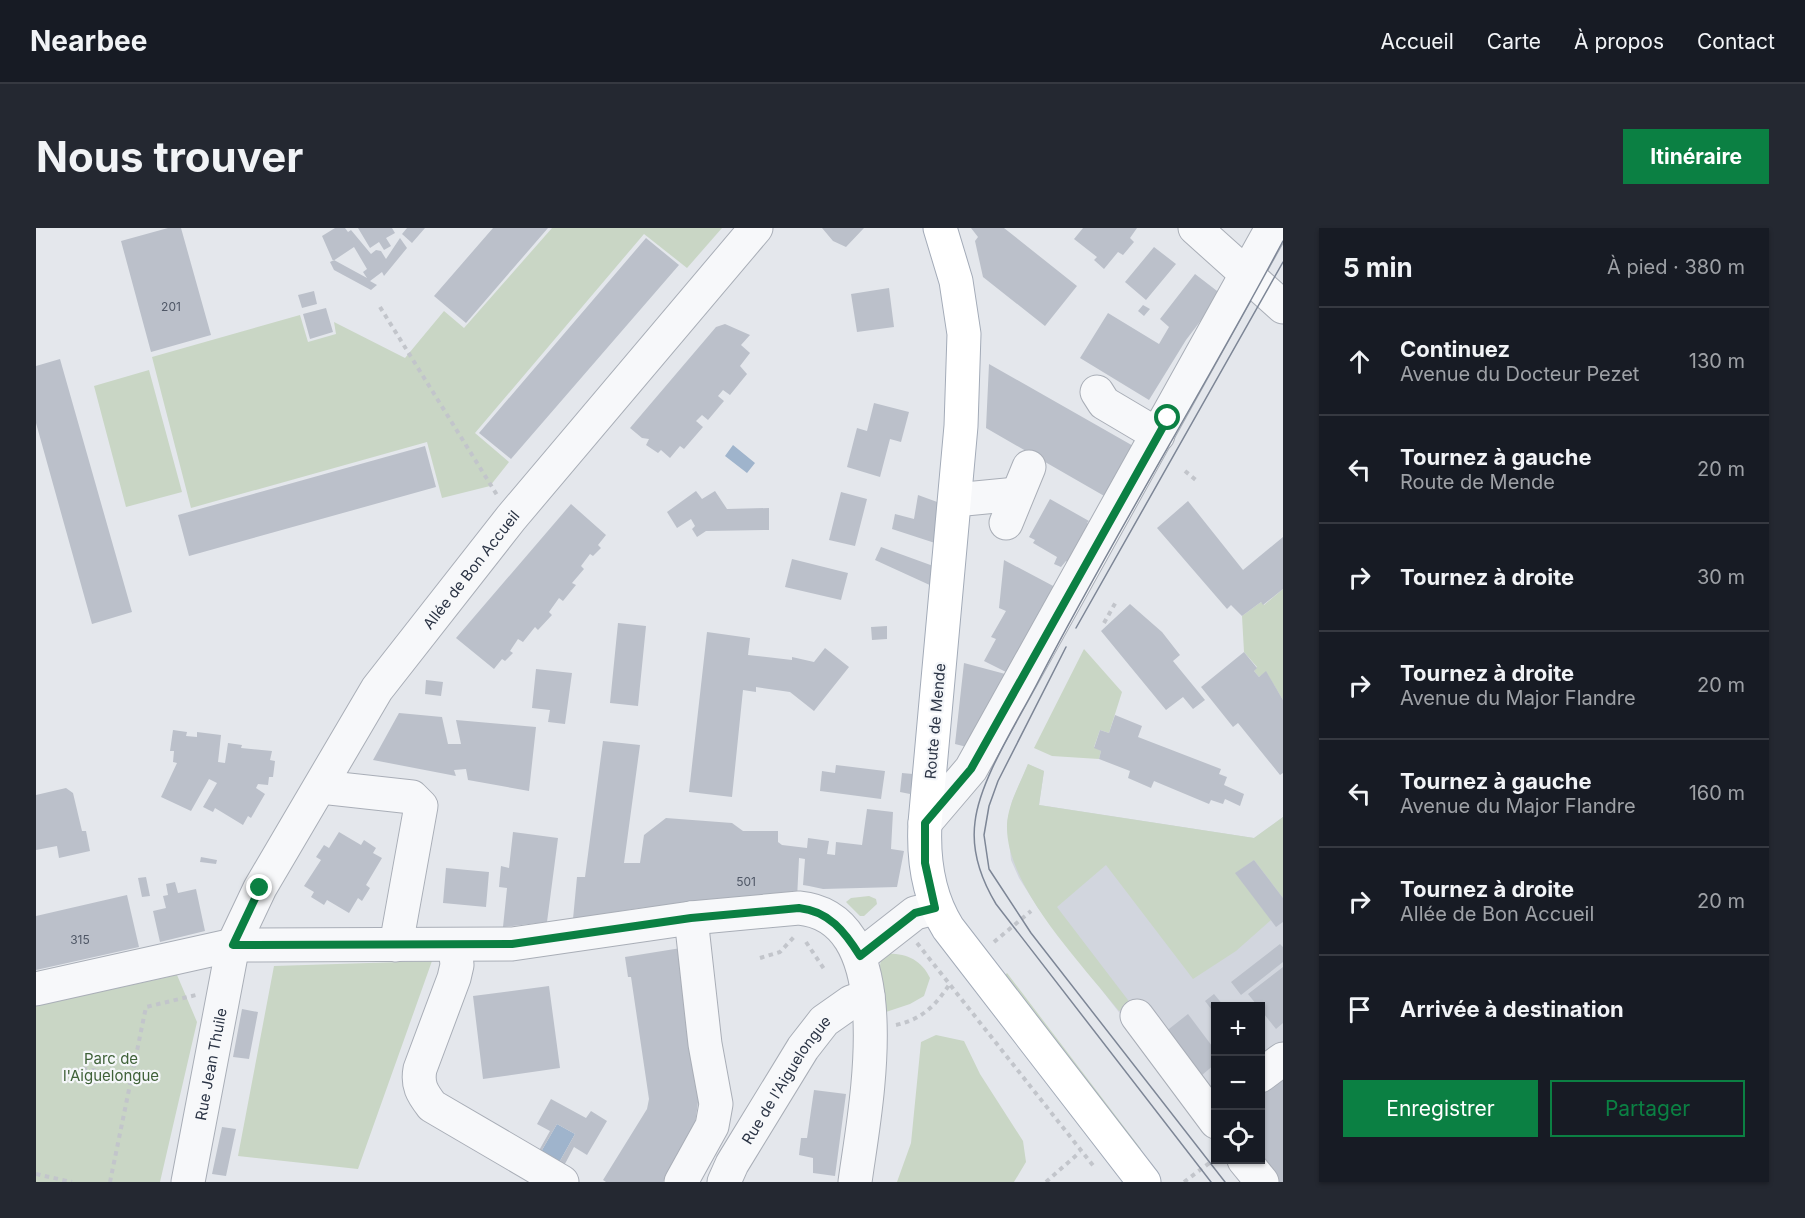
<!DOCTYPE html>
<html lang="fr">
<meta charset="utf-8">
<style>
:root{--surface:#171b24;--page:#242831;--text:#f1f3f6;--muted:#9ea1a6;--line:#363941;--accent:#0b8043}
body{margin:0;font-family:Inter,sans-serif;background:var(--page);color:var(--text)}
.controls{position:absolute;right:18px;bottom:18px;display:grid;overflow:hidden;border-radius:0px;box-shadow:0 2px 4px #0004}
.controls button{width:54px;height:54px;display:grid;place-items:center;padding:0;border:0;border-bottom:2px solid var(--line);background:var(--surface);color:var(--text);font:30px sans-serif}
.stop{position:absolute;width:18px;height:18px;margin:-14px;border:4px solid #0b8043;border-radius:50%;background:#fff}
.stop.end{background:#0b8043;border-color:#fff;box-shadow:0 2px 6px #0008}
.list{margin:0;padding:0;list-style:none}
h2{display:flex;justify-content:space-between;align-items:center;height:78px;margin:0;padding:0 24px;font-size:26px}
h2 small{font-size:20px;font-weight:400;color:var(--muted)}
.list li{display:grid;grid-template-columns:39px 1fr auto;gap:18px;align-items:center;box-sizing:border-box;height:108px;padding:0 24px;border-top:2px solid var(--line)}
.list b{display:block;font-size:22px;white-space:nowrap}
.list p{margin:0;font-size:20px;white-space:nowrap;color:var(--muted)}
.list em{font-size:20px;font-style:normal;color:var(--muted)}
.actions{display:flex;gap:12px;padding:18px 24px}
.actions a{flex:1;padding:14px 0;border:2px solid var(--accent);border-radius:0px;text-align:center;font-size:21px;color:var(--accent)}
.actions .main{background:var(--accent);color:#fff}
.icon{flex:none;width:33px;height:33px;fill:none;stroke:currentColor;stroke-width:2;stroke-linecap:round;stroke-linejoin:round}
.map{position:relative;flex:none;width:1247px;height:954px;overflow:hidden;border-radius:0px}
header{display:flex;align-items:center;gap:36px;box-sizing:border-box;height:84px;padding:0 30px;background:var(--surface);border-bottom:2px solid var(--line)}
header strong{font-size:28px}
nav{display:flex;gap:33px;margin-inline-start:auto;font-size:21px}
.intro{display:flex;align-items:center;justify-content:space-between;box-sizing:border-box;height:144px;padding:0 36px}
h1{margin:0;font-size:42px}
.button{padding:15px 27px;border-radius:0px;background:var(--accent);color:#fff;font-size:21px;font-weight:700}
main{display:flex;gap:36px;padding:0 36px}
aside{flex:1;background:var(--surface);border-radius:0px;box-shadow:0 2px 4px #0004}
.map>svg:first-child{display:block}
.built{fill:#d2d6de}
.green{fill:#c9d6c5}
.water{fill:#9fb4cc}
.building{fill:#bbc0ca;fill-rule:evenodd}
.lines{fill:none;stroke-linecap:round;stroke-linejoin:round}
.minor-casing{stroke:#a9aeb7;stroke-width:35}
.major-casing{stroke:#a3abb8;stroke-width:35}
.path{stroke:#c2c5cb;stroke-width:4;stroke-dasharray:4.5 4.5;stroke-linecap:butt}
.minor{stroke:#f7f8fa;stroke-width:33}
.major{stroke:#fff;stroke-width:33}
.tram{stroke:#7d8696;stroke-width:1.5}
.route{stroke:#0b8043;stroke-width:8}
.labels{text-anchor:middle;dominant-baseline:central;stroke-width:4.5;stroke-linejoin:round;paint-order:stroke}
.number-label{font-size:12px;fill:#4f5766}
.street-label{font-size:15px;fill:#2b3445;stroke:#f4f6f9}
.park-label{font-size:15px;fill:#3f6138;stroke:#f4f6f9}
</style>
<header>
<strong>Nearbee</strong>
<nav><a>Accueil</a><a>Carte</a><a>À propos</a><a>Contact</a></nav>
</header>
<div class="intro"><h1>Nous trouver</h1><a class="button">Itinéraire</a></div>
<main>
<div class="map">
<svg width="1247" height="954" viewBox="0 0 1247 954">
<rect width="100%" height="100%" fill="#e4e7ec"/>
<path class="built" d="M992 536 1008 543 1003 577 1218 610 1247 589V954L1224 932V778H1180L1179 908 1002 680 983 650 975 632 971 595 976 573Z"/>
<path class="green" d="M516 0H686L651 40 608 6 439 205 473 234 454 258 406 270 391 214 155 280 116 129 264 87 272 114 300 106 298 94 369 130 408 83 428 100Z
M113 142 146 264 90 279 58 158Z
M1247 361V472L1230 444 1223 449 1218 443 1221 439 1208 424 1206 388 1225 374 1228 377Z
M1048 421 1086 464 1073 505 1064 502 1058 519 1065 523 1063 531 1016 528 998 520Z
M992 536 1008 543 1003 577 1218 610 1247 589V670L1218 632 1200 645 1235 692 1200 723 1157 751 1070 637 1021 679 1095 776 1083 783C1046 736 969 658 971 597 972 576 984 556 992 536Z
M833 668 840 671 841 676 828 688H824L810 674 815 670Z
M846 726C867 724 885 730 894 750L888 768 874 776 847 785 843 743Z
M396 733 322 941 202 928 238 738Z
M971 745 1105 921 1098 925 964 752Z
M141 747 161 794 124 954H0V778Z
M900 807 928 813 944 846 987 913 990 934 978 954H861L875 915 885 814Z"/>
<path class="water" d="M697 217 719 235 711 245 689 228Z
M521 896 539 906 520 940 502 929Z"/>
<path class="building" d="M132 0H145L175 107 115 124 85 13Z
M299 0H309L312 4 315 2 335 26 340 22 345 23 350 31 364 10 371 20 348 48 346 44 334 53 341 57 335 62 298 42 294 34 298 32 331 50 327 44 331 41 318 19 297 33 286 8Z
M322 0H356L359 5 350 10 355 18 348 22 343 14 334 20Z
M371 0H389L376 15 366 6Z
M457 0H512L430 95 398 68Z
M786 0H828L810 19 797 13Z
M935 0H968L1041 58 1009 98 947 49 939 13 942 9Z
M1047 0H1101L1094 10 1098 14 1087 27 1082 24 1068 41 1058 32 1061 29 1038 11Z
M610 10 643 37 475 231 443 205Z
M1118 19 1140 36 1110 72 1089 54Z
M1159 46 1185 66 1150 112 1113 172 1044 130 1072 85 1123 116 1133 99 1124 91Z
M853 60 858 99 821 104 815 66Z
M278 63 281 76 266 80 262 67Z
M1107 77 1114 81 1108 88 1102 83Z
M290 80 297 104 274 111 267 86Z
M689 96 714 107 705 117 714 125 704 138 711 146 694 167 687 162 682 168 688 173 672 192 666 187 660 193 667 199 648 221 644 218 634 230 625 222 622 225 610 217 613 211 606 210 594 200 680 99Z
M24 131 96 384 56 396 0 195V138Z
M953 136 1099 219 1070 269 950 200Z
M838 175 873 184 865 214 854 211 844 249 811 239 821 200 831 203Z
M389 218 400 259 153 328 142 287Z
M660 263 666 271 679 263 691 281 733 280V302L670 303 661 309 656 301 659 298 655 291 641 300 631 284Z
M805 264 831 271 819 318 793 312Z
M882 267 904 275 902 316 856 301 859 286 878 291Z
M1014 271 1053 293 1051 295 1055 297 1034 336 1030 333 1025 339 1018 336 1021 329 997 315 999 312 993 309Z
M1152 273 1207 342 1247 309V361L1227 377 1225 374 1206 388 1195 377 1191 381 1121 300Z
M535 276 570 307 562 317 565 320 557 328 554 326 545 338 548 341 536 355 540 357 527 373 523 370 513 384 516 387 502 402 499 399 487 414 482 411 474 423 477 425 469 433 466 431 458 441 420 410Z
M845 319 900 339 898 359 839 332Z
M756 331 812 345 805 372 749 359Z
M968 332 1021 360 974 446 948 433 960 411 955 409 970 383 963 380Z
M1094 376 1126 404 1144 427 1137 433 1169 472 1157 481 1147 469 1130 482 1065 403Z
M582 395 610 398 602 478 574 475Z
M851 398V411L836 412 835 399Z
M671 404 714 410 712 427 756 432V429L778 434 789 420 813 439 778 483 754 464 720 459V464L707 462 696 569 653 564Z
M1208 424 1221 440 1218 443 1223 449 1230 443 1247 472V545L1244 547 1202 495 1197 499 1165 459Z
M928 435 973 447 931 519 919 516Z
M500 441 536 445 529 496 512 494 514 482 496 480Z
M390 452 407 454 405 468 389 466Z
M363 485 406 489 412 516H425L420 492 500 499 493 563 432 552 430 541 418 542 420 548 337 532Z
M1079 487 1106 498 1102 509 1185 541 1183 546 1191 549 1188 557 1208 566 1204 578 1189 571 1187 576 1175 572 1173 576 1118 553 1115 560 1092 550 1094 543 1063 531 1065 523 1058 520 1064 502 1073 505Z
M137 502 151 504 150 508 161 509V504L185 507 182 534 189 535 192 515 206 517 205 520 236 523 234 532 239 533 237 549H233L232 557 222 556 220 560 229 566 215 590 212 588 207 597 179 580 177 584 167 579 181 555 173 551 155 583 125 569 141 535 137 534 138 523H134Z
M567 513 604 517 588 635H604L608 607 630 590 696 595 707 603H742V614L746 617 771 620 772 610 793 613 791 626 799 627 800 614 826 617 831 581 857 584 855 621 868 623 861 659 787 661 773 658 767 657 769 631 763 630 761 671 604 680 537 691 541 649H549Z
M800 537 849 543 845 571 784 563 786 543 799 545Z
M866 545 877 546 874 566 864 564Z
M30 560 37 565 46 603H50L54 623 23 630 21 618 0 622V567Z
M303 604 325 617 328 612 340 620 337 625 346 630 330 657 334 660 326 673 322 670 313 685 291 672 288 677 275 669 278 664 268 658 285 632 280 629 288 617 293 620Z
M477 604 522 610 511 694 467 699 471 660 463 659 465 638 473 640Z
M165 629 181 632 180 636 164 634Z
M1218 632 1247 670V694L1240 699 1199 645Z
M410 640 453 644 450 679 407 675Z
M110 649 114 668 106 669 102 650Z
M139 654 142 665 160 661 169 703 124 714 117 683 130 680 127 668 132 667 130 656Z
M91 667 103 719 0 742V688Z
M1244 716 1247 719V734L1205 767 1195 754Z
M645 720 663 867 659 896 627 954H570L567 952 611 881 613 871 595 749H592L589 729Z
M1247 739V795L1240 801 1212 766Z
M513 758 524 840 447 851 437 768Z
M1178 766 1188 778H1179V786L1169 773Z
M206 781 222 784 213 831 197 829Z
M1152 786 1179 822V836L1159 853 1124 808Z
M1247 847V954H1236L1224 932V865Z
M778 862 810 866 799 948 777 945V930L763 927 765 910H771Z
M515 871 550 890 555 883 571 893 551 927 538 919 523 947 497 933 514 903 501 896ZM521 896 539 906 520 940 502 929Z
M186 899 200 901 190 948 176 946Z"/>
<g class="lines">
<defs>
<g id="minor">
<path d="M1159 0 1247 79"/>
<path d="M1061 164 1068 175 1122 207"/>
<path d="M919 272 981 266"/>
<path d="M970 295 993 239"/>
<path d="M285 559 376 569 385 578 360 717"/>
<path d="M889 595 935 541 1236 0"/>
<path d="M419 717 421 737 418 750 384 841C381 857 386 865 396 878L526 954"/>
<path d="M824 728 879 685 899 680"/>
<path d="M0 761 197 717 476 716 655 690 763 680C869 690 828 886 819 954"/>
<path d="M1101 788 1180 894"/>
<path d="M1224 848 1247 831"/>
<path d="M1208 932 1226 954"/>
<path id="s1" d="M152 954 197 717 224 660 341 461 475 290 720 0"/>
<path d="M645 954 676 898 680 876 669 816 655 690"/>
<path id="s2" d="M688 954 696 936 767 820 788 793 815 774 832 768"/>
</g>
<path id="major" d="M904 0 920 53 928 106 925 198 889 595C887 633 892 668 912 700L1108 954"/>
</defs>
<use href="#minor" class="minor-casing"/>
<use href="#major" class="major-casing"/>
<path class="path" d="M344 79 461 267
M1149 243 1161 253
M1068 395 1081 372
M770 714 788 741
M958 714 995 683
M881 715 1059 940
M724 730 744 724 758 709
M860 797C887 791 900 777 915 754
M60 842 59 854 41 851 43 840 96 848
M0 946 36 954
M74 954 110 779 160 767
M1010 954 1044 924
M1148 954 1180 930"/>
<use href="#minor" class="minor"/>
<use href="#major" class="major"/>
<path class="tram" d="M1040 400 1247 34
M1030 419 962 553 953 578 948 607 953 641 995 705 1189 954
M1175 954 960 676C945 651 935 624 939 594 944 550 984 490 1004 450 1081 302 1169 160 1247 13"/>
</g>
<g class="lines">
<path class="route" d="M224 660 197 717 476 716 655 690 763 680C793 683 809 704 824 728L879 685 899 680 889 635V595L935 541 1132 190"/>
</g>
<g class="labels">
<g class="number-label">
<text x="135" y="78">201</text>
<text x="710" y="653">501</text>
<text x="44" y="711">315</text>
</g>
<g class="street-label">
<text stroke="none"><textPath href="#s1" startOffset="687">Allée de Bon Accueil</textPath></text>
<text transform="translate(899 493) rotate(-85)">Route de Mende</text>
<text stroke="none"><textPath href="#s1" startOffset="120">Rue Jean Thuile</textPath></text>
<text stroke="none"><textPath href="#s2" startOffset="120">Rue de l'Aiguelongue</textPath></text>
</g>
<g class="park-label">
<text x="75" y="830">Parc de<tspan x="75" dy="17">l'Aiguelongue</tspan></text>
</g>
</g>
</svg>
<div class="controls">
<button>+</button>
<button>−</button>
<button><svg class="icon" aria-label="locate" viewBox="0 0 24 24"><circle cx="12" cy="12" r="6"/><path d="M12 2v4M12 18v4M2 12h4M18 12h4"/></svg></button>
</div>
<div class="stop" style="left:1132px;top:190px"></div>
<div class="stop end" style="left:224px;top:660px"></div>
</div>
<aside>
<h2>5 min<small>À pied · 380 m</small></h2>
<ul class="list">
<li><svg class="icon" aria-label="ahead" viewBox="0 0 24 24"><path d="M12 20V5M6 11l6-6 6 6"/></svg><div><b>Continuez</b><p>Avenue du Docteur Pezet</p></div><em>130 m</em></li>
<li><svg class="icon" aria-label="left" viewBox="0 0 24 24"><path d="M17 20v-9H6M10 6l-5 5 5 5"/></svg><div><b>Tournez à gauche</b><p>Route de Mende</p></div><em>20 m</em></li>
<li><svg class="icon" aria-label="right" viewBox="0 0 24 24"><path d="M7 20v-9h11M14 6l5 5-5 5"/></svg><div><b>Tournez à droite</b></div><em>30 m</em></li>
<li><svg class="icon" aria-label="right" viewBox="0 0 24 24"><path d="M7 20v-9h11M14 6l5 5-5 5"/></svg><div><b>Tournez à droite</b><p>Avenue du Major Flandre</p></div><em>20 m</em></li>
<li><svg class="icon" aria-label="left" viewBox="0 0 24 24"><path d="M17 20v-9H6M10 6l-5 5 5 5"/></svg><div><b>Tournez à gauche</b><p>Avenue du Major Flandre</p></div><em>160 m</em></li>
<li><svg class="icon" aria-label="right" viewBox="0 0 24 24"><path d="M7 20v-9h11M14 6l5 5-5 5"/></svg><div><b>Tournez à droite</b><p>Allée de Bon Accueil</p></div><em>20 m</em></li>
<li><svg class="icon" aria-label="arrive" viewBox="0 0 24 24"><path d="M6 21V4h12l-3 4 3 4H6"/></svg><div><b>Arrivée à destination</b></div></li>
</ul>
<div class="actions"><a class="main">Enregistrer</a><a>Partager</a></div>
</aside>
</main>
